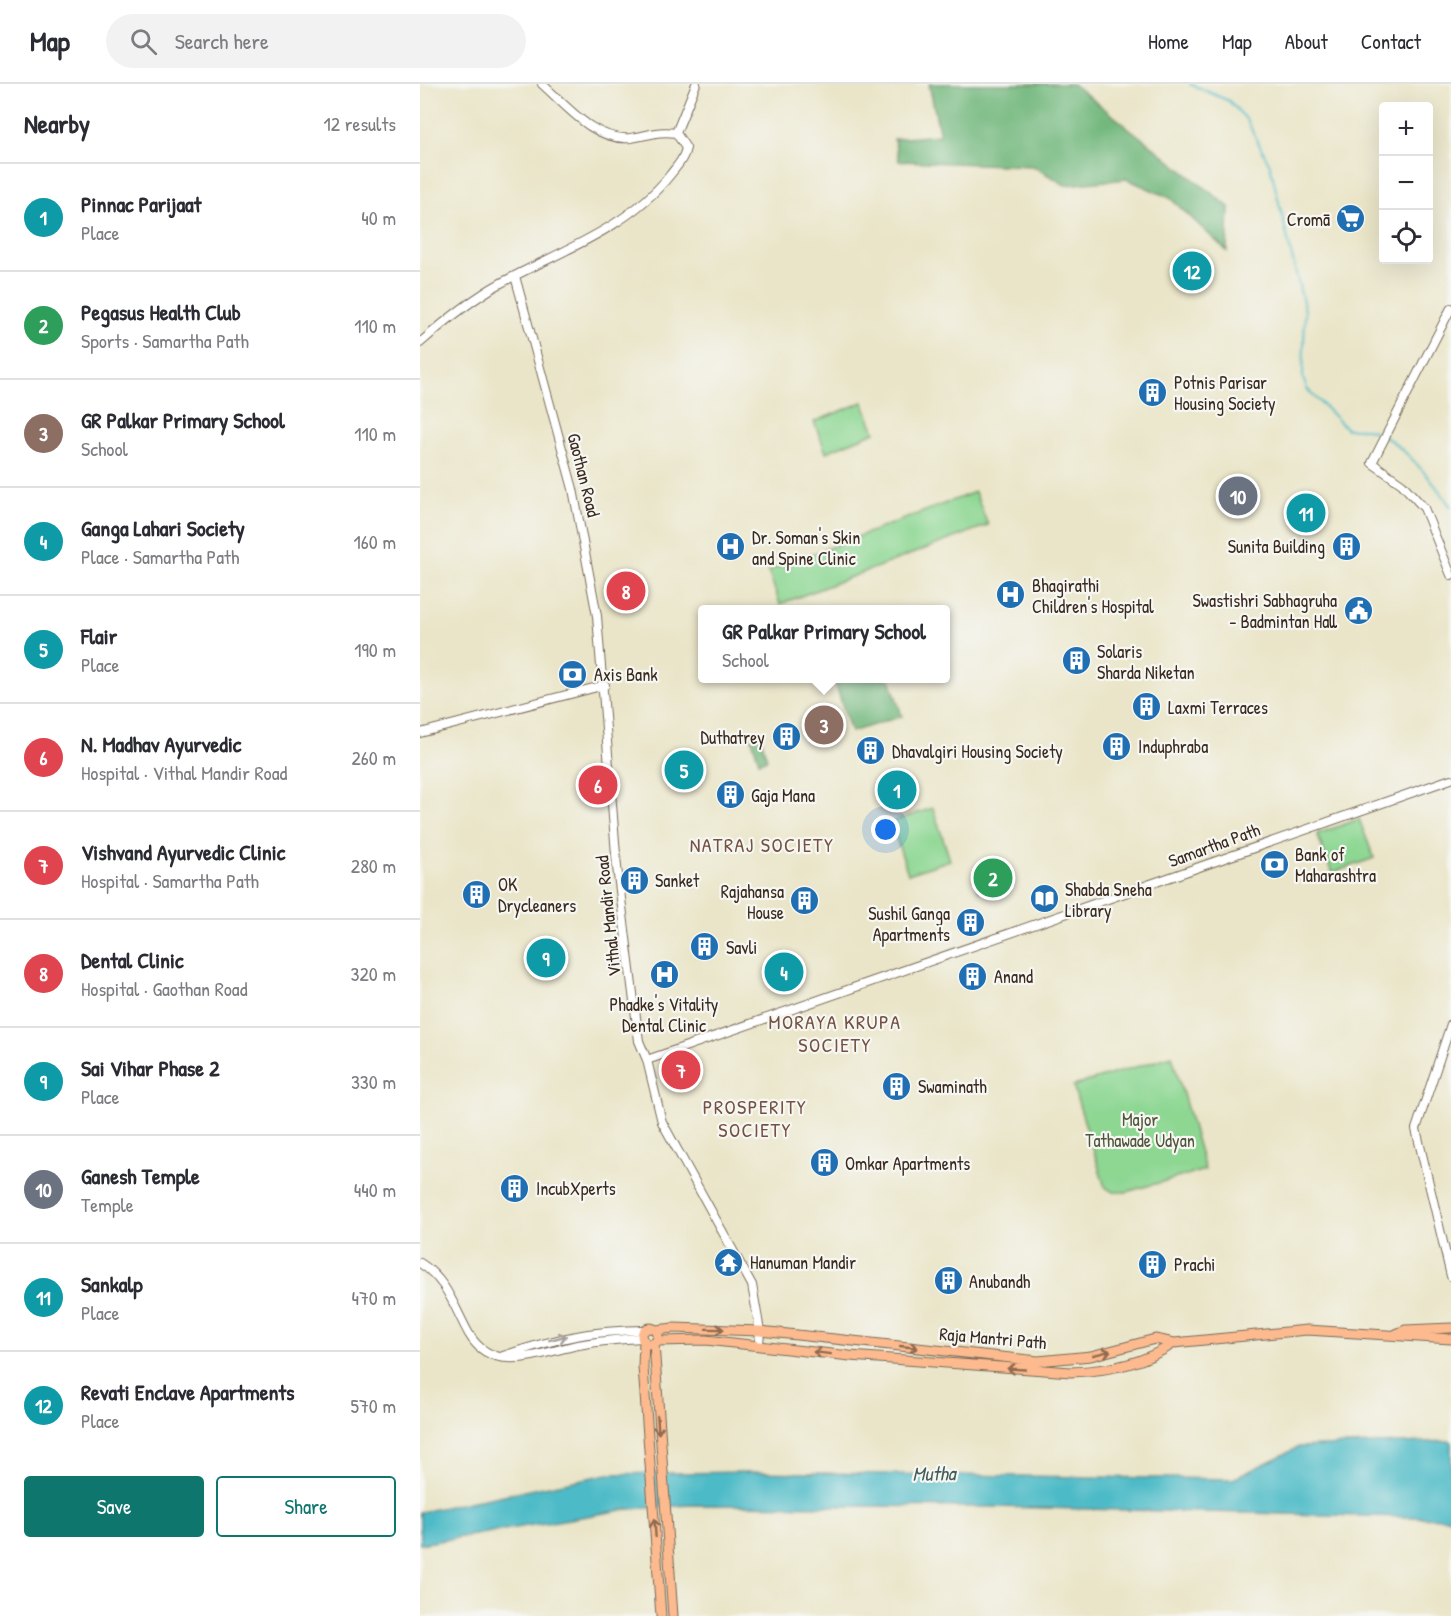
<!DOCTYPE html>
<meta charset="utf-8">
<style>
:root{--surface:#fff;--page:#f2f2f3;--text:#2b2b33;--muted:#7c7c81;--line:#e1e1e2;--accent:#0f766e}
body{margin:0;font-family:"Patrick Hand",sans-serif;background:var(--page);color:var(--text)}
.controls{position:absolute;right:18px;top:18px;display:grid;overflow:hidden;border-radius:6px;box-shadow:0 6px 24px #0002}
.controls button{width:54px;height:54px;display:grid;place-items:center;padding:0;border:0;border-bottom:2px solid var(--line);background:var(--surface);color:var(--text);font:30px sans-serif}
.you{position:absolute;left:466px;top:746px;width:21px;height:21px;margin:-15px;border:4px solid #fff;border-radius:50%;background:#1a73e8;box-shadow:0 0 0 9px #1a73e833}
.badge{display:grid;place-items:center;width:39px;height:39px;border-radius:50%;background:var(--accent);color:#fff;font-size:20px;font-weight:700}
.pin{position:absolute;translate:-50% -50%;border:3px solid #fff;box-shadow:0 2px 6px #0006}
.popup{position:absolute;left:278px;top:521px;width:252px;height:78px;box-sizing:border-box;display:grid;place-content:center;border-radius:6px;background:var(--surface);filter:drop-shadow(0 2px 4px #0005);font-size:20px;white-space:nowrap;color:var(--muted)}
.popup b{font-size:22px;color:var(--text)}
.popup::after{content:'';position:absolute;left:50%;top:100%;margin-left:-12px;border:12px solid transparent;border-top-color:var(--surface)}
.list{margin:0;padding:0;list-style:none}
h2{display:flex;justify-content:space-between;align-items:center;height:78px;margin:0;padding:0 24px;font-size:26px}
h2 small{font-size:20px;font-weight:400;color:var(--muted)}
.list li{display:grid;grid-template-columns:39px 1fr auto;gap:18px;align-items:center;box-sizing:border-box;height:108px;padding:0 24px;border-top:2px solid var(--line)}
.list b{display:block;font-size:22px;white-space:nowrap}
.list p{margin:0;font-size:20px;white-space:nowrap;color:var(--muted)}
.list em{font-size:20px;font-style:normal;color:var(--muted)}
.actions{display:flex;gap:12px;padding:18px 24px}
.actions a{flex:1;padding:14px 0;border:2px solid var(--accent);border-radius:6px;text-align:center;font-size:21px;color:var(--accent)}
.actions .main{background:var(--accent);color:#fff}
.icon{flex:none;width:33px;height:33px;fill:none;stroke:currentColor;stroke-width:2;stroke-linecap:round;stroke-linejoin:round}
.map{position:relative;flex:none;width:1031px;height:1532px;overflow:hidden}
header{display:flex;align-items:center;gap:36px;box-sizing:border-box;height:84px;padding:0 30px;background:var(--surface);border-bottom:2px solid var(--line)}
header strong{font-size:28px}
nav{display:flex;gap:33px;margin-inline-start:auto;font-size:21px}
.search{width:420px;height:54px;background:var(--page);display:flex;align-items:center;gap:15px;box-sizing:border-box;padding:0 21px;border-radius:33px;color:var(--muted);font-size:22px}
main{display:flex}
aside{flex:1;background:var(--surface)}
.map>svg:first-child{display:block}
.green{fill:#8dd793;stroke:#648058;stroke-width:1.5}
.forest{fill:#72b87d;stroke:#56714e;stroke-width:1.5}
.water{fill:#4ebbc7;stroke:#447272;stroke-width:1.5}
.lines{fill:none;stroke-linecap:round;stroke-linejoin:round}
.stream{stroke:#4ebbc7;stroke-width:2}
.minor-casing{stroke:#786b5a;stroke-width:10}
.major-casing{stroke:#786b5a;stroke-width:11}
.minor{stroke:#fff;stroke-width:8}
.major{stroke:#fcba8e;stroke-width:9}
.oneway{stroke:#926b50}
.oneway2{stroke:#a79f9a}
.labels{text-anchor:middle;dominant-baseline:central;stroke-width:4.5;stroke-linejoin:round;paint-order:stroke}
.poi-label{font-size:18px;fill:#3b2a1e;stroke:#f6f6f2;text-anchor:start}
.street-label{font-size:18px;fill:#3b2a1e;stroke:#f6f6f2}
.park-label{font-size:18px;fill:#50553b;stroke:#f6f6f2}
.neighbourhood-label{font-size:20px;letter-spacing:1.5px;fill:#745140;stroke:#f6f6f2}
.water-label{font-size:20px;font-style:italic;fill:#425d59;stroke:#f6f6f2}
</style>
<header>
<strong>Map</strong>
<div class="search"><svg class="icon" aria-label="search" viewBox="0 0 24 24"><circle cx="10" cy="10" r="6"/><path d="M15 15l6 6"/></svg>Search here</div>
<nav><a>Home</a><a>Map</a><a>About</a><a>Contact</a></nav>
</header>
<main>
<aside>
<h2>Nearby<small>12 results</small></h2>
<ul class="list">
<li><span class="badge" style="background:#0f9aa8">1</span><div><b>Pinnac Parijaat</b><p>Place</p></div><em>40 m</em></li>
<li><span class="badge" style="background:#2e9e5b">2</span><div><b>Pegasus Health Club</b><p>Sports · Samartha Path</p></div><em>110 m</em></li>
<li><span class="badge" style="background:#8d6e63">3</span><div><b>GR Palkar Primary School</b><p>School</p></div><em>110 m</em></li>
<li><span class="badge" style="background:#0f9aa8">4</span><div><b>Ganga Lahari Society</b><p>Place · Samartha Path</p></div><em>160 m</em></li>
<li><span class="badge" style="background:#0f9aa8">5</span><div><b>Flair</b><p>Place</p></div><em>190 m</em></li>
<li><span class="badge" style="background:#e0444e">6</span><div><b>N. Madhav Ayurvedic</b><p>Hospital · Vithal Mandir Road</p></div><em>260 m</em></li>
<li><span class="badge" style="background:#e0444e">7</span><div><b>Vishvand Ayurvedic Clinic</b><p>Hospital · Samartha Path</p></div><em>280 m</em></li>
<li><span class="badge" style="background:#e0444e">8</span><div><b>Dental Clinic</b><p>Hospital · Gaothan Road</p></div><em>320 m</em></li>
<li><span class="badge" style="background:#0f9aa8">9</span><div><b>Sai Vihar Phase 2</b><p>Place</p></div><em>330 m</em></li>
<li><span class="badge" style="background:#6b7280">10</span><div><b>Ganesh Temple</b><p>Temple</p></div><em>440 m</em></li>
<li><span class="badge" style="background:#0f9aa8">11</span><div><b>Sankalp</b><p>Place</p></div><em>470 m</em></li>
<li><span class="badge" style="background:#0f9aa8">12</span><div><b>Revati Enclave Apartments</b><p>Place</p></div><em>570 m</em></li>
</ul>
<div class="actions"><a class="main">Save</a><a>Share</a></div>
</aside>
<div class="map">
<svg width="1031" height="1532" viewBox="0 0 1031 1532">
<rect width="100%" height="100%" fill="#f6f6f2"/>
<filter id="ink" filterUnits="userSpaceOnUse"><feTurbulence type="fractalNoise" baseFrequency=".0167" numOctaves="2"/><feDisplacementMap in="SourceGraphic" scale="12" xChannelSelector="R" yChannelSelector="G"/><feConvolveMatrix kernelMatrix="1 2 1 2 8 2 1 2 1" color-interpolation-filters="sRGB"/></filter>
<filter id="wash" filterUnits="userSpaceOnUse"><feTurbulence type="fractalNoise" baseFrequency=".008" numOctaves="4" result="noise"/><feDisplacementMap in="SourceGraphic" scale="24" xChannelSelector="R" yChannelSelector="G"/><feGaussianBlur stdDeviation="1.35" result="paint"/><feColorMatrix in="noise" values="0 0 0 0 0 0 0 0 0 0 0 0 0 0 0 0 0 1.4 0 .05"/><feComposite in="paint" operator="in"/></filter>
<g filter="url(#wash)">
<rect width="100%" height="100%" fill="#eae5c8"/>
<path class="green" d="M443 318 455 348 406 368 394 338Z
M555 408 568 441 360 520 348 487Z
M513 724 530 776 488 790 471 738Z
M939 735 954 774 912 789 897 750Z
M752 972 785 1086 706 1108H693L685 1103 653 1002Z"/>
<path class="forest" d="M509 0H653L809 123 807 167 750 114 707 95 645 101 613 82 479 77 474 55 520 51Z
M414 595H470L482 632 431 648Z
M340 650 347 675 339 678 331 652Z"/>
<path class="water" d="M587 781 592 796 559 807 553 792Z
M1031 1357V1434L574 1423 270 1421 209 1425 0 1460V1428L188 1390 327 1388 813 1395 879 1363Z"/>
<g class="lines">
<path class="stream" d="M770 0 809 17 826 35 850 81 885 227 883 294 887 305 927 345C934 345 944 344 951 346 979 354 1015 400 1031 423"/>
</g>
</g>
<g filter="url(#ink)">
<g class="lines">
<defs>
<path id="minor" d="M122 0C147 22 175 58 211 54 227 52 238 46 256 49
M256 49 276 0
M95 192 153 405 177 532 197 783 219 957 227 976 242 1038 332 1201 340 1247 339 1260
M1031 224 952 379 982 400 1004 424 1031 491
M0 259C25 237 52 215 81 199 140 167 207 145 250 91 257 82 264 75 266 64L256 49
M0 649 185 601
M1031 940 996 1045 1031 1192
M227 976 1031 695
M0 1179C27 1196 34 1223 49 1250 73 1292 122 1268 158 1261 180 1257 201 1255 223 1254
M83 1272C133 1255 172 1246 225 1246"/>
<path id="major" d="M222 1252a8 8 0 1 1 16 0a8 8 0 1 1-16 0Z
M236 1246 254 1244 340 1247 618 1277 671 1272 735 1255 754 1259 887 1246 1031 1255
M976 1250 985 1246 1031 1244
M224 1256 223 1283 241 1532
M236 1257 286 1256 430 1272 651 1288C687 1287 724 1280 754 1259
M234 1259 253 1532"/>
</defs>
<use href="#minor" class="minor-casing"/>
<use href="#major" class="major-casing"/>
<use href="#minor" class="minor"/>
<use href="#major" class="major"/>
</g>
<defs><path id="oneway-shaft" d="M-6 0H5M1.5-3L5.5 0L1.5 3" fill="none" stroke-width="1.6" stroke-linecap="round" stroke-linejoin="round" transform="scale(1.5)"/></defs>
<g class="oneway">
<use href="#oneway-shaft" transform="translate(295 1245) rotate(1)"/>
<use href="#oneway-shaft" transform="translate(489 1263) rotate(6)"/>
<use href="#oneway-shaft" transform="translate(402 1269) rotate(-173)"/>
<use href="#oneway-shaft" transform="translate(682 1269) rotate(-14)"/>
<use href="#oneway-shaft" transform="translate(596 1285) rotate(-177)"/>
<use href="#oneway-shaft" transform="translate(238 1341) rotate(86)"/>
<use href="#oneway-shaft" transform="translate(235 1444) rotate(-94)"/>
</g>
<use class="oneway2" href="#oneway-shaft" transform="translate(138 1254) rotate(-14)"/>
</g>
<defs>
<symbol id="supermarket-disc" viewBox="-11 -11 22 22"><circle r="9.5" fill="#1f6fb2" stroke="#f6f6f2"/><path d="M-6-5.5h2.5l.6 2H6L4.5 2H-2.5L-4.4-4H-6ZM-1.5 3.2a1.3 1.3 0 1 0 .1 0ZM3 3.2a1.3 1.3 0 1 0 .1 0Z" fill="#fff"/></symbol>
<symbol id="building-disc" viewBox="-11 -11 22 22"><circle r="9.5" fill="#1f6fb2" stroke="#f6f6f2"/><path d="M-4-6H4V6H1V3H-1V6H-4ZM-2.5-4.3h1.7v1.8h-1.7ZM.8-4.3h1.7v1.8H.8ZM-2.5-1h1.7V.8h-1.7ZM.8-1h1.7V.8H.8Z" fill="#fff"/></symbol>
<symbol id="hospital-disc" viewBox="-11 -11 22 22"><circle r="9.5" fill="#1f6fb2" stroke="#f6f6f2"/><path d="M-5-5h3v3.5h4V-5h3V5h-3V1.5h-4V5h-3Z" fill="#fff"/></symbol>
<symbol id="civic-disc" viewBox="-11 -11 22 22"><circle r="9.5" fill="#1f6fb2" stroke="#f6f6f2"/><path d="M-.6-6.5H3V-4.5H.6V-3L4-1V1h2V6H-6V1h2V-1L-.6-3ZM-1.2 2.5V6h2.4V2.5Z" fill="#fff"/></symbol>
<symbol id="bank-disc" viewBox="-11 -11 22 22"><circle r="9.5" fill="#1f6fb2" stroke="#f6f6f2"/><path d="M-6-4H6V4H-6ZM0-2.3a2.3 2.3 0 1 0 0 4.6a2.3 2.3 0 1 0 0-4.6Z" fill="#fff"/></symbol>
<symbol id="library-disc" viewBox="-11 -11 22 22"><circle r="9.5" fill="#1f6fb2" stroke="#f6f6f2"/><path d="M-6-4Q-3-5.5-.7-3.5V5Q-3 3-6 4ZM6-4Q3-5.5 .7-3.5V5Q3 3 6 4Z" fill="#fff"/></symbol>
<symbol id="temple-disc" viewBox="-11 -11 22 22"><circle r="9.5" fill="#1f6fb2" stroke="#f6f6f2"/><path d="M0-6L5-2H3V0L6.5 2.5H4V6H1.5V3h-3V6H-4V2.5H-6.5L-3 0V-2H-5Z" fill="#fff"/></symbol>
</defs>
<g fill-rule="evenodd">
<use href="#supermarket-disc" x="914" y="118" width="33" height="33"/>
<use href="#building-disc" x="716" y="292" width="33" height="33"/>
<use href="#building-disc" x="910" y="446" width="33" height="33"/>
<use href="#hospital-disc" x="294" y="446" width="33" height="33"/>
<use href="#hospital-disc" x="574" y="494" width="33" height="33"/>
<use href="#civic-disc" x="922" y="510" width="33" height="33"/>
<use href="#building-disc" x="640" y="560" width="33" height="33"/>
<use href="#bank-disc" x="136" y="574" width="33" height="33"/>
<use href="#building-disc" x="710" y="606" width="33" height="33"/>
<use href="#building-disc" x="350" y="636" width="33" height="33"/>
<use href="#building-disc" x="680" y="646" width="33" height="33"/>
<use href="#building-disc" x="434" y="650" width="33" height="33"/>
<use href="#building-disc" x="294" y="694" width="33" height="33"/>
<use href="#bank-disc" x="838" y="764" width="33" height="33"/>
<use href="#building-disc" x="198" y="780" width="33" height="33"/>
<use href="#building-disc" x="40" y="794" width="33" height="33"/>
<use href="#library-disc" x="608" y="798" width="33" height="33"/>
<use href="#building-disc" x="368" y="800" width="33" height="33"/>
<use href="#building-disc" x="534" y="822" width="33" height="33"/>
<use href="#building-disc" x="268" y="846" width="33" height="33"/>
<use href="#hospital-disc" x="228" y="874" width="33" height="33"/>
<use href="#building-disc" x="536" y="876" width="33" height="33"/>
<use href="#building-disc" x="460" y="986" width="33" height="33"/>
<use href="#building-disc" x="388" y="1062" width="33" height="33"/>
<use href="#building-disc" x="78" y="1088" width="33" height="33"/>
<use href="#temple-disc" x="292" y="1162" width="33" height="33"/>
<use href="#building-disc" x="716" y="1164" width="33" height="33"/>
<use href="#building-disc" x="512" y="1180" width="33" height="33"/>
</g>
<g class="labels">
<g class="poi-label">
<text x="910" y="135" text-anchor="end">Cromā</text>
<text x="754" y="298">Potnis Parisar<tspan x="754" dy="21">Housing Society</tspan></text>
<text x="332" y="453">Dr. Soman's Skin<tspan x="332" dy="21">and Spine Clinic</tspan></text>
<text x="905" y="462" text-anchor="end">Sunita Building</text>
<text x="612" y="501">Bhagirathi<tspan x="612" dy="21">Children's Hospital</tspan></text>
<text x="917" y="516" text-anchor="end">Swastishri Sabhagruha<tspan x="917" dy="21">- Badmintan Hall</tspan></text>
<text x="677" y="567">Solaris<tspan x="677" dy="21">Sharda Niketan</tspan></text>
<text x="174" y="590">Axis Bank</text>
<text x="748" y="623">Laxmi Terraces</text>
<text x="345" y="653" text-anchor="end">Duthatrey</text>
<text x="718" y="662">Induphraba</text>
<text x="472" y="667">Dhavalgiri Housing Society</text>
<text x="331" y="711">Gaja Mana</text>
<text x="875" y="770">Bank of<tspan x="875" dy="21">Maharashtra</tspan></text>
<text x="235" y="796">Sanket</text>
<text x="78" y="800">OK<tspan x="78" dy="21">Drycleaners</tspan></text>
<text x="645" y="805">Shabda Sneha<tspan x="645" dy="21">Library</tspan></text>
<text x="364" y="807" text-anchor="end">Rajahansa<tspan x="364" dy="21">House</tspan></text>
<text x="530" y="829" text-anchor="end">Sushil Ganga<tspan x="530" dy="21">Apartments</tspan></text>
<text x="306" y="863">Savli</text>
<text x="574" y="892">Anand</text>
<text x="244" y="920" text-anchor="middle">Phadke's Vitality<tspan x="244" dy="21">Dental Clinic</tspan></text>
<text x="498" y="1002">Swaminath</text>
<text x="425" y="1079">Omkar Apartments</text>
<text x="116" y="1104">IncubXperts</text>
<text x="330" y="1178">Hanuman Mandir</text>
<text x="754" y="1180">Prachi</text>
<text x="549" y="1197">Anubandh</text>
</g>
<g class="street-label">
<text transform="translate(164 391) rotate(76)">Gaothan Road</text>
<text transform="translate(794 761) rotate(-20)">Samartha Path</text>
<text transform="translate(188 832) rotate(-96)">Vithal Mandir Road</text>
<text transform="translate(573 1254) rotate(5)">Raja Mantri Path</text>
</g>
<g class="park-label">
<text x="720" y="1035">Major<tspan x="720" dy="21">Tathawade Udyan</tspan></text>
</g>
<g class="neighbourhood-label">
<text x="342" y="760">NATRAJ SOCIETY</text>
<text x="415" y="937">MORAYA KRUPA<tspan x="415" dy="23">SOCIETY</tspan></text>
<text x="335" y="1022">PROSPERITY<tspan x="335" dy="23">SOCIETY</tspan></text>
</g>
<g class="water-label">
<text transform="translate(514 1389) rotate(-1)">Mutha</text>
</g>
</g>
</svg>
<div class="controls">
<button>+</button>
<button>−</button>
<button><svg class="icon" aria-label="locate" viewBox="0 0 24 24"><circle cx="12" cy="12" r="6"/><path d="M12 2v4M12 18v4M2 12h4M18 12h4"/></svg></button>
</div>
<div class="you"></div>
<div class="pin badge" style="left:477px;top:706px;background:#0f9aa8">1</div>
<div class="pin badge" style="left:573px;top:794px;background:#2e9e5b">2</div>
<div class="pin badge" style="left:404px;top:641px;background:#8d6e63">3</div>
<div class="popup"><b>GR Palkar Primary School</b>School</div>
<div class="pin badge" style="left:364px;top:888px;background:#0f9aa8">4</div>
<div class="pin badge" style="left:264px;top:686px;background:#0f9aa8">5</div>
<div class="pin badge" style="left:178px;top:701px;background:#e0444e">6</div>
<div class="pin badge" style="left:261px;top:986px;background:#e0444e">7</div>
<div class="pin badge" style="left:206px;top:507px;background:#e0444e">8</div>
<div class="pin badge" style="left:126px;top:874px;background:#0f9aa8">9</div>
<div class="pin badge" style="left:818px;top:412px;background:#6b7280">10</div>
<div class="pin badge" style="left:886px;top:429px;background:#0f9aa8">11</div>
<div class="pin badge" style="left:772px;top:187px;background:#0f9aa8">12</div>
</div>
</main>
